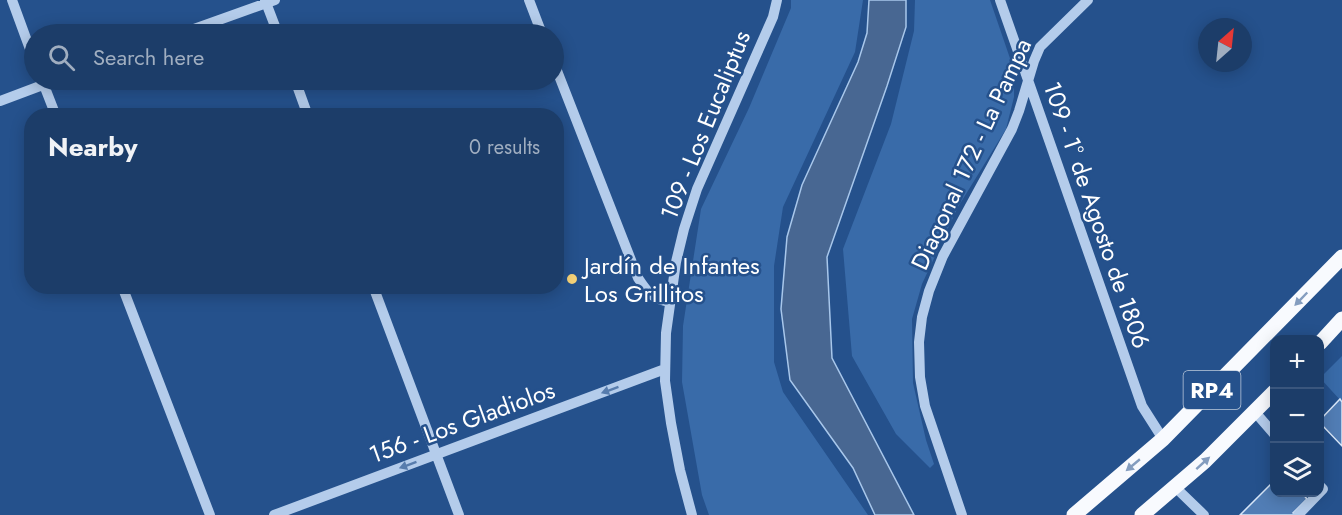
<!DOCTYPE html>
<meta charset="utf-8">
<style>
:root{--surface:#1c3d69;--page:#294871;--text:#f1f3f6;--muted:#a0aec0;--line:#3a567d}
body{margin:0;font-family:Jost,sans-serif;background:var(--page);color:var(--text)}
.controls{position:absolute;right:18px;bottom:18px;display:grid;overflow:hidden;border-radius:12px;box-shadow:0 3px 15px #0003}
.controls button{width:54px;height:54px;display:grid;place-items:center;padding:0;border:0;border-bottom:2px solid var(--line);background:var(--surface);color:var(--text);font:30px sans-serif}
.compass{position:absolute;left:1198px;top:18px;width:54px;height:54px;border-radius:50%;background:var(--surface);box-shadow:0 3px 15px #0003;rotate:27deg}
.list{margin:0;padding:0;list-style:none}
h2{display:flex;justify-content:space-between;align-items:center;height:78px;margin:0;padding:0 24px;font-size:26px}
h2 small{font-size:20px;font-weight:400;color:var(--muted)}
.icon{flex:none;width:33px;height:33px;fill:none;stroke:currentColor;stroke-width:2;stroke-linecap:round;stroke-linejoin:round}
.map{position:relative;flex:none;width:1342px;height:515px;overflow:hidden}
.search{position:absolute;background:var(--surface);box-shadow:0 3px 15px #0003;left:24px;top:24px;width:540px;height:66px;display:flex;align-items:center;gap:15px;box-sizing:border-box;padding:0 21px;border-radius:33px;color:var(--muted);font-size:22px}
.panel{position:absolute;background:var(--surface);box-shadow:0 3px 15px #0003;left:24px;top:108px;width:540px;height:186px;border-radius:24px}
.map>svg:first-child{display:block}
.green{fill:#396ba9}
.water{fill:#486792;stroke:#a8c7eb;stroke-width:1.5}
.building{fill:#517db5;stroke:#d8e6f8;stroke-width:1.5}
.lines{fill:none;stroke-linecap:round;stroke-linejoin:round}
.minor{stroke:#b4cceb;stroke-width:10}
.major{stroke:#f8fafe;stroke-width:15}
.oneway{fill:#849dbf}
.oneway2{fill:#577cad}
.poi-dot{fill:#f5d278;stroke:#25518c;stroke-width:2}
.labels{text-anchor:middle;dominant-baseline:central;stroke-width:5;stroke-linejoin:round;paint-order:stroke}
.shield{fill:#25518c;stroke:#becbdc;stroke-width:1.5}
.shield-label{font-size:22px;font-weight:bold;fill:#fff}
.street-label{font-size:24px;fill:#fff;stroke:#25518c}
.poi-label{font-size:24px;fill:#fff;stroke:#25518c;text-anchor:start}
</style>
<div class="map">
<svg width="1342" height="515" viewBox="0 0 1342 515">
<rect width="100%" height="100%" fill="#25518c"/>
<path class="green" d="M791 0H863L855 52 783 207 774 266V362L783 392 868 515H709L702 495 682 382 683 326 701 209 749 108 791 8Z
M915 0H990L1014 70V97L1006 129 958 207 922 284 912 319 913 383 926 440 934 464 930 468 896 434 852 356 843 249 891 124 914 31Z
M1342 356V402L1320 378Z"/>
<path class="water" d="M869 0H906V27L887 86 827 257 832 358 914 515H875L853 468 790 380 781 309 787 237 802 185 858 62 867 33Z"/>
<path class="building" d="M1340 399 1342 402V446L1320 423V420Z
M1274 481V492H1301L1307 499 1293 513 1296 515H1240Z"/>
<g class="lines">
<path class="minor" d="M12 0 34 60
M265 0 278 34
M529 0 542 34
M1000 0 1142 406 1163 439
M180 34 275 0
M554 63 638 278C648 293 652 299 670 302
M42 80 56 116
M295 80 308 116
M0 101 56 80
M122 286 210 515
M373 286 459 515
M1255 412 1274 434
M1175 487 1204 515
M274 515 665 369
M692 515 680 470 671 423 665 381 666 333 676 262 684 229 697 189 773 17 777 0
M962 515 925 406 920 377 919 342 922 317 929 291 943 256 1012 129 1019 111 1034 61 1040 47 1088 0
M1298 515 1323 489 1320 486"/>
<path class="major" d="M1320 343 1342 319
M1074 515 1163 439 1342 257
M1142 515 1205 461 1274 392"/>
</g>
<defs><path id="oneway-solid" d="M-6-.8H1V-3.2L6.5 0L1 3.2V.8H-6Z" transform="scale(1.5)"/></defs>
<g class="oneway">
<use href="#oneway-solid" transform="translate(1301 299) rotate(134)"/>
<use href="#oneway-solid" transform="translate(1203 463) rotate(-42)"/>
<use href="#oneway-solid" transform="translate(1133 465) rotate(140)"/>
</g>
<g class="oneway2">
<use href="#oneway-solid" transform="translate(610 390) rotate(160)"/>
<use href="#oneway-solid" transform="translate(408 465) rotate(160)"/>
</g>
<circle class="poi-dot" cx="572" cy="279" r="6"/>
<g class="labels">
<rect class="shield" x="1183.5" y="371" width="57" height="38" rx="4.5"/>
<g class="shield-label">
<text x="1212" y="390">RP4</text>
</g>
<g class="street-label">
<text transform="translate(705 125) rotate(-68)">109 - Los Eucaliptus</text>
<text transform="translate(971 154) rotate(-65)">Diagonal 172 - La Pampa</text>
<text transform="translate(1097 215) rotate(71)">109 - 1° de Agosto de 1806</text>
<text transform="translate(462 422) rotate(-20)">156 - Los Gladiolos</text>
</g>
<g class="poi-label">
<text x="584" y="265">Jardín de Infantes<tspan x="584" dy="28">Los Grillitos</tspan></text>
</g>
</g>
</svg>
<div class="controls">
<button>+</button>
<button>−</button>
<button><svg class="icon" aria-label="layers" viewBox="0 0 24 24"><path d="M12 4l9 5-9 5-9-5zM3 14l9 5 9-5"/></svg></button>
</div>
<svg class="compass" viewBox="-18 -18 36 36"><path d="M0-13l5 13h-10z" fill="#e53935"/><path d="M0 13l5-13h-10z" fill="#a0aec0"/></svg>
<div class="search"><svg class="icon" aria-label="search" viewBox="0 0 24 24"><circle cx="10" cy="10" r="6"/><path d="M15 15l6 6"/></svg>Search here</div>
<section class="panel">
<h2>Nearby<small>0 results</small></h2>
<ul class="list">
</ul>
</section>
</div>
